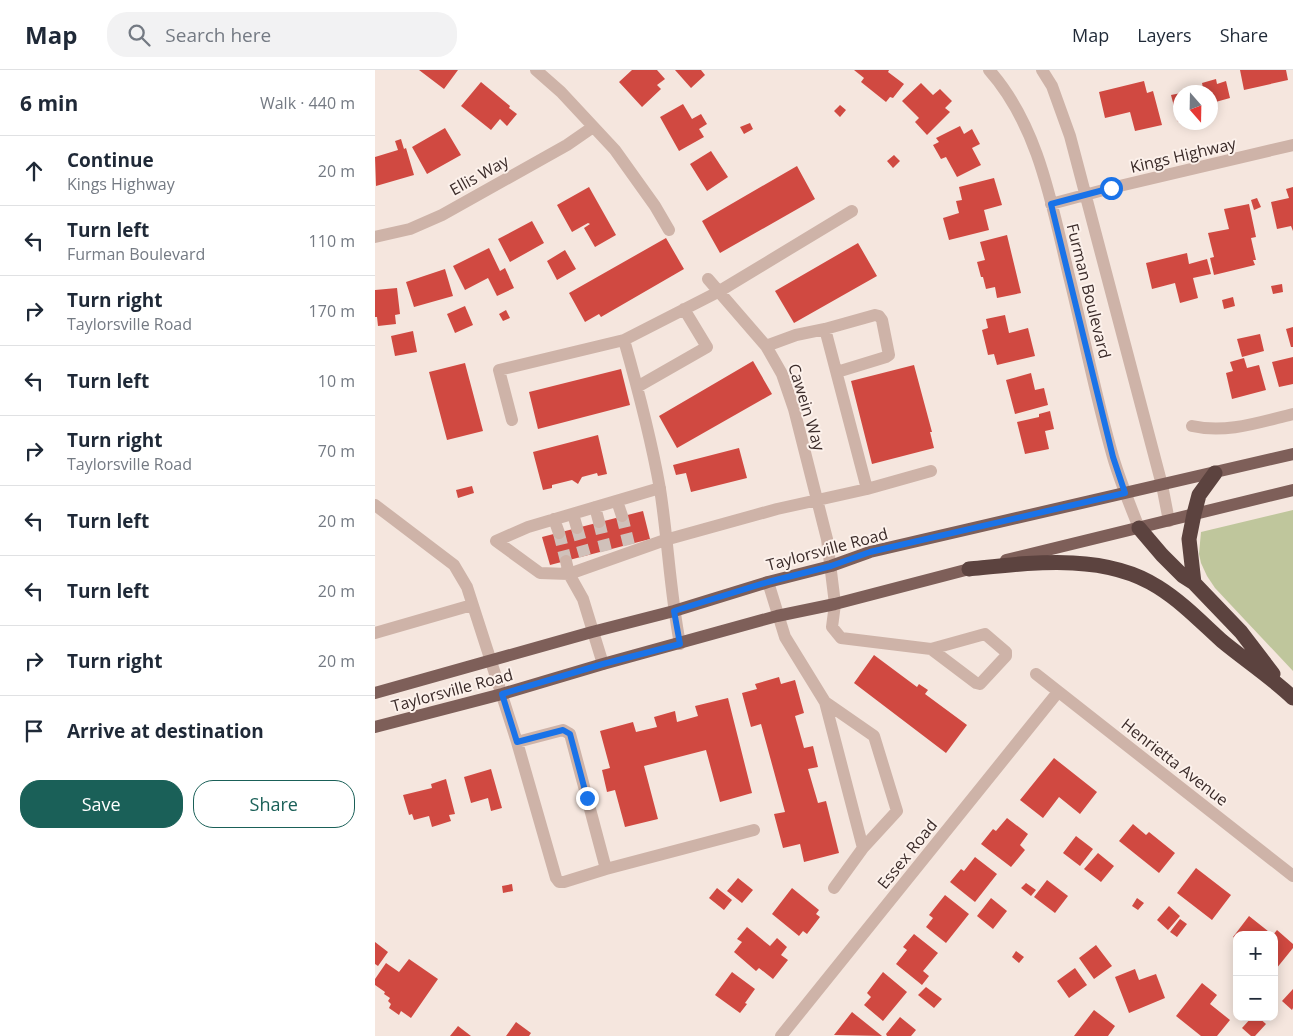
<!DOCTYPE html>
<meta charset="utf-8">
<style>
:root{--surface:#fff;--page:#f2f2f3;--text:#1f2937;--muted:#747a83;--line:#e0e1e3;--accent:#1a6058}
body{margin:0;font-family:"Open Sans",sans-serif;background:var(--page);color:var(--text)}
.controls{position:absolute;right:15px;bottom:15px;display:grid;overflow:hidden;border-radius:10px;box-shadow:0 2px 12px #0003}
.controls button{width:45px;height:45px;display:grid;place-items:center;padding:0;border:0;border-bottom:1px solid var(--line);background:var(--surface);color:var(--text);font:25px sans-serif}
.compass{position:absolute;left:798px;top:15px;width:45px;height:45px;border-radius:50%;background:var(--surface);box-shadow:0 2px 12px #0003;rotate:160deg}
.stop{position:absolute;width:15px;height:15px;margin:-11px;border:4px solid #1a73e8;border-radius:50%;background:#fff}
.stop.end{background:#1a73e8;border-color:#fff;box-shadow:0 1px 5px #0008}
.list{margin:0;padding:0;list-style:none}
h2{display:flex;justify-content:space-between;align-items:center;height:65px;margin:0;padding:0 20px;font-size:21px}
h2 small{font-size:16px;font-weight:400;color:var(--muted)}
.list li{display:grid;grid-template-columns:32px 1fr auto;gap:15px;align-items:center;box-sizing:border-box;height:70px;padding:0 20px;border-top:1px solid var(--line)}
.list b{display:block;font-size:19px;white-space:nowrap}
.list p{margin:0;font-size:16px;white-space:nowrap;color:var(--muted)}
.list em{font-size:16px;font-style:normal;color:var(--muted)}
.actions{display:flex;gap:10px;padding:15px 20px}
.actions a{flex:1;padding:11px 0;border:1px solid var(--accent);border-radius:20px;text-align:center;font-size:18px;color:var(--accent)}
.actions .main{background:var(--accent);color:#fff}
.icon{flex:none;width:28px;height:28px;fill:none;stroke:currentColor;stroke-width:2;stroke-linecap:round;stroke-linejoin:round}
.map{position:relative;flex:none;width:918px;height:966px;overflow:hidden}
header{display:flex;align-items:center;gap:30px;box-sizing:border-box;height:70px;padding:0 25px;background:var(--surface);border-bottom:1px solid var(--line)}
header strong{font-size:24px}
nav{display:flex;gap:28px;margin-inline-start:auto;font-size:18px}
.search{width:350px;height:45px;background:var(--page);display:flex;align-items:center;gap:12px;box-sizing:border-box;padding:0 18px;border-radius:20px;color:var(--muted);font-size:19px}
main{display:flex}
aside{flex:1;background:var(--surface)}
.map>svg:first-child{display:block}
.green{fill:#bfc69c}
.building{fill:#d04941}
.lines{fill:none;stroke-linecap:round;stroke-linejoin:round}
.minor-tunnel{stroke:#d0c1ba;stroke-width:12;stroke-dasharray:12 6;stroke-linecap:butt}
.minor{stroke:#ceb3a8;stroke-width:12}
.major{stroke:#7e5f59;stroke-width:12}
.highway{stroke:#5c433f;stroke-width:15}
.route{stroke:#1a73e8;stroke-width:6}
.labels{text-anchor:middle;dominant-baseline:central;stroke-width:4;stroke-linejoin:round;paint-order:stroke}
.street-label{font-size:16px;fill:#3b2b29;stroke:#fcf1eb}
</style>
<header>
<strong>Map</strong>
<div class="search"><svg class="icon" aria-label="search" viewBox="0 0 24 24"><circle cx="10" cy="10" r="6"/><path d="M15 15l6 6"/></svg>Search here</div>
<nav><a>Map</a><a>Layers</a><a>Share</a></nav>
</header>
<main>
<aside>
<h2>6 min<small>Walk · 440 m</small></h2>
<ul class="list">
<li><svg class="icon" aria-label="ahead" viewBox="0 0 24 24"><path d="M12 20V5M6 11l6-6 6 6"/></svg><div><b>Continue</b><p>Kings Highway</p></div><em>20 m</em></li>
<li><svg class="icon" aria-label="left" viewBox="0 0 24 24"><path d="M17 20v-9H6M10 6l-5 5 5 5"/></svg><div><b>Turn left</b><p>Furman Boulevard</p></div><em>110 m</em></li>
<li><svg class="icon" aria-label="right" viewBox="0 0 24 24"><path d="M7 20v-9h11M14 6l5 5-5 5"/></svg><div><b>Turn right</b><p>Taylorsville Road</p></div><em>170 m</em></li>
<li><svg class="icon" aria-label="left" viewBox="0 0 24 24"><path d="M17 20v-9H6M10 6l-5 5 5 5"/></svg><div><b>Turn left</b></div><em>10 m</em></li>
<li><svg class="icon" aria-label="right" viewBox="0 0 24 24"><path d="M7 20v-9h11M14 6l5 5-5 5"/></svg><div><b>Turn right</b><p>Taylorsville Road</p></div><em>70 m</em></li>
<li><svg class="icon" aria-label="left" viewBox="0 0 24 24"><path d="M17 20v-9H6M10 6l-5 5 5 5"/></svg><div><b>Turn left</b></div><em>20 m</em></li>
<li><svg class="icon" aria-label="left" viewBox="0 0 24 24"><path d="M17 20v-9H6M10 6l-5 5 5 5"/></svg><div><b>Turn left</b></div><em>20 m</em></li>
<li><svg class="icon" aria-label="right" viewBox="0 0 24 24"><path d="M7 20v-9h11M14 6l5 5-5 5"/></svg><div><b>Turn right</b></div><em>20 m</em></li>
<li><svg class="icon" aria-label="arrive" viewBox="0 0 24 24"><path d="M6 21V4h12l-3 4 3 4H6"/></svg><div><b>Arrive at destination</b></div></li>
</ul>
<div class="actions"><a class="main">Save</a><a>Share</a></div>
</aside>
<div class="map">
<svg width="918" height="966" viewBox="0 0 918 966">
<rect width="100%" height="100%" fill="#f5e6de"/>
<path class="green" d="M918 440V601L840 518 832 506 826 493 824 484 826 462Z"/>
<path class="building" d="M44 0H83L69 19Z
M257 0H282L290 9 282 15 286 19 267 37 244 12Z
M300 0H326L330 5 316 18Z
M479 0H514L513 2 529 14 518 28 515 27 511 32 486 12 489 8Z
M865 0H911L913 10 869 20Z
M841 9 842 14 851 11 855 28 837 33 839 43 836 44V22H811L828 18 827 13Z
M769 11 772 23 778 21 787 55 760 61 755 42 730 48 724 22Z
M106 12 135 36 134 38 142 44 132 56 125 49 116 60 86 36Z
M546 13 558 25 565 19 577 31 570 38 575 42 552 65 540 52 544 48 527 31Z
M806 23V51L803 52 796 25Z
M308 34 317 49 326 44 332 54 324 59 329 67 304 81 285 47Z
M465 35 471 40 465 47 459 41Z
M375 53 378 59 369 64 365 57Z
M585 56 589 64 597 59 605 74 597 78 606 95 582 107 571 87 566 89 558 75 564 72 561 68Z
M70 58 86 85 52 104 37 77Z
M26 69 29 79 31 78 39 105 1 116 0 87 23 80 20 71Z
M336 81 353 107 332 121 315 94Z
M519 85 525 91 518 98 512 91Z
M422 96 440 129 345 183 327 151Z
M619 108 627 135 609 140 614 160 574 170 568 148 584 143 581 131 587 130 584 117Z
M214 117 241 165 220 177 209 158 215 154 213 153 197 162 182 135Z
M918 117V161L916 156 902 159 896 132 914 128 911 119Z
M882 128 886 137 879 140 876 130Z
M874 134 881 167 876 168 881 190H878L880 195 839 205 835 188 839 187 833 163 854 159 849 139Z
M157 151 169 173 135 192 123 169Z
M632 165 646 223 622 228 620 217 611 219 608 207H606L602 192 610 190 605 172Z
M291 168 309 199 226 247 224 244 210 252 194 223Z
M483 173 502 206 419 253 400 221Z
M114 178 125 201 130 198 139 218 122 226 113 208 90 220 78 196Z
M190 180 201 199 182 210 172 191Z
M812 183 814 194 832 189 836 204 818 208 823 228 805 233 800 213 777 219 771 193Z
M70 199 78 226 39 237 31 212Z
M907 214 908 222 898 224 896 216Z
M22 218 25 244 20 245 21 254 3 256 2 247H0V220Z
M858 227 860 236 849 239 847 230Z
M90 236 98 255 80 263 72 244Z
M131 240 135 248 128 251 124 244Z
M630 245 634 263 653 258 660 286 622 295 619 284 613 285 607 260 613 258 611 249Z
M918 257V277H916L911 259Z
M38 261 42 282 20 286 16 266Z
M885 264 889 281 867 287 862 269Z
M918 287V314L904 317 897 292Z
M869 288 872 298 884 295 891 320 857 329 851 303 858 301 855 292Z
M378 291 397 324 302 378 284 346Z
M90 293 108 361 72 370 54 302Z
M539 295 557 362H555L559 378 497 394 476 311Z
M246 299 255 335 163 359 154 322Z
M656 303 660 320 669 318 673 335 640 344 631 310Z
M675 341 679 359 670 361 674 379 650 384 642 352 664 347V344Z
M223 365 232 404 223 406 222 403 207 407 203 414 197 410 177 415V418L168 420 158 382Z
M364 378 372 408 316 422 311 403 301 405 298 395Z
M97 416 99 423 83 428 81 420Z
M268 441 275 469 175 495 167 467Z
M499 585 542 617 544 614 553 620 550 624 592 655 571 683 479 613Z
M404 607 406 614 420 610 429 643 420 646 429 678 438 676 443 697 433 699 443 733 451 731 464 783 429 792 425 774 408 778 399 744 410 742 386 654 376 657 367 623 382 619 380 614Z
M353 628 377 723 345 732 331 680 269 696 283 749 250 757 240 720 232 722 227 700 235 698 225 661 258 652 261 662 282 657 279 647 300 641 302 652 323 646 320 636Z
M679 688 722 722 705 744 684 727 668 748 645 730Z
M116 699 127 738 116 741 113 728 96 733 89 707Z
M71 709 80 744 74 745 76 751 57 757 54 746 39 750 37 744 34 745 28 725 57 718 56 714Z
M632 748 653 764 645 775 650 780 636 797 606 774 618 759 621 761Z
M758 754 771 765 774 762 800 783 784 803 744 771Z
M701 766 718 779 705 796 688 783Z
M723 783 739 796 726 812 709 799Z
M600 787 622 804 600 832 575 812 586 799 589 801Z
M821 798 856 825 837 850 802 823Z
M363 808 378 820 367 833 352 821Z
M672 810 693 826 680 843 659 827Z
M651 813 661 820 656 826 646 818Z
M137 814 138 821 128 823 127 816Z
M342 818 357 830 349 840 334 828Z
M417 818 444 840 441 844 445 847 432 864 428 861 424 866 397 844Z
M570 825 594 844 571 873 551 857 558 848 554 845Z
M616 828 632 841 618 859 602 846Z
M762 828 769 833 763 840 757 836Z
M794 836 805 846 793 860 782 850Z
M874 846 898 865H862V869L858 867Z
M805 849 812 854 802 867 795 862Z
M372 857 395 876 402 868 412 877 406 885 413 890 398 909 384 898 381 901 359 882 367 872 362 869Z
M902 860 918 874V878L901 899 899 897 898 865Z
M539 864 563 883 548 901 554 906 547 915 521 894 532 880 528 877Z
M0 872 13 882 3 896 0 894Z
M721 875 737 896 719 909 704 888Z
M641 881 649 887 644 893 637 887Z
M34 889 63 909 36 948 26 941 24 945 14 938 16 934 13 931 15 928 9 924 10 922 0 915V909L11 893 24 902Z
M700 898 712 915 694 928 682 911Z
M760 899 764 910 781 904 790 928 754 943 740 907Z
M357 902 380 919 370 933 372 934 365 943 340 925Z
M508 902 532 922 508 951 489 935 496 927 492 923Z
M827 913 842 925 835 934 855 950 842 966H826L801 946Z
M551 917 567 929 559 938 543 925Z
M918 919V938L917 940 907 931Z
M719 940 740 956 733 966H699Z
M477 942 507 966 459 965Z
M525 947 541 960 536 966H512L511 964Z
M877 947H883L891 954 880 966H876L867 958Z
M141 952 156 963 154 966H131Z
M83 956 96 966H75Z"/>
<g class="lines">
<path class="minor-tunnel" d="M247 446 254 475
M224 452 231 481
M202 458 210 486
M184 463 191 491"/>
<path class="minor" d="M161 0 186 22 240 80 280 136 294 160
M614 0C664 56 677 136 694 206 709 266 721 328 738 387 745 411 755 435 764 458
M667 0 677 16 695 66 787 415 794 451
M676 134 736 118 918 75
M0 167 35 159 67 145 192 75 218 57
M333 209 391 276 407 304 419 339 452 469 460 534 457 557 466 568 556 579 601 613 605 614 631 586V582L610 564 556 579
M450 259 500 245 504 246 507 250 514 285 511 287 462 302
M249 270 343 222 477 141
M262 317 332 277 309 239
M137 350 124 300 249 270C263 319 276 368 285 419 293 470 295 522 305 574
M817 356C851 364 885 352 918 344
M492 419 556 401
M242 431 247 446
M0 435 79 495 92 517 142 672 188 660 195 664 231 799 189 812H184L181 808 142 672
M220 437 224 452
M198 444 202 458
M179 449 184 463
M191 491 194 504 290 470 402 439 492 419 450 259 421 265 391 276
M393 512 410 567 450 632 488 778 522 741 499 666 450 632
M0 563 97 535
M228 594 208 529 194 504 165 503 121 471 153 457 285 418
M661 604 918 806
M231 799 379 760
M459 818 488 778
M406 966 683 622"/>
<path class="major" d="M631 490 918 420
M0 623 217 562 299 541 393 512 456 496 495 482 918 384
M0 657 127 624 228 594 402 546 460 534 602 497"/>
<path class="highway" d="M764 458 787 485 808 506 819 513 866 562 898 604
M594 499C654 493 729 482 783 517 807 532 826 552 847 571 870 590 896 607 918 628
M819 513 814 469 819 444 824 425 840 403"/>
</g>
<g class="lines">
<path class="route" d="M212 728 195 664 188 660 142 672 127 624 228 594 305 574 299 541 393 512 456 496 495 482 750 423 738 387 676 134 736 118"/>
</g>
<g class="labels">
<g class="street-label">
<text transform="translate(808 85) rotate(-13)">Kings Highway</text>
<text transform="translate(104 105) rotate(-29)">Ellis Way</text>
<text transform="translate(714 221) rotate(76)">Furman Boulevard</text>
<text transform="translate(432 337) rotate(73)">Cawein Way</text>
<text transform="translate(452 479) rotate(-15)">Taylorsville Road</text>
<text transform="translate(77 620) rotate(-15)">Taylorsville Road</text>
<text transform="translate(800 692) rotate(38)">Henrietta Avenue</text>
<text transform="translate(532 784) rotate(-51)">Essex Road</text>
</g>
</g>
</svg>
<div class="controls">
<button>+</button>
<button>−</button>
</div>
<svg class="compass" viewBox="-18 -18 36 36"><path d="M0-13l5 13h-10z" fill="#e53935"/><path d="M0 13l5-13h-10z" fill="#747a83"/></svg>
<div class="stop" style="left:736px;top:118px"></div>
<div class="stop end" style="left:212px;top:728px"></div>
</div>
</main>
